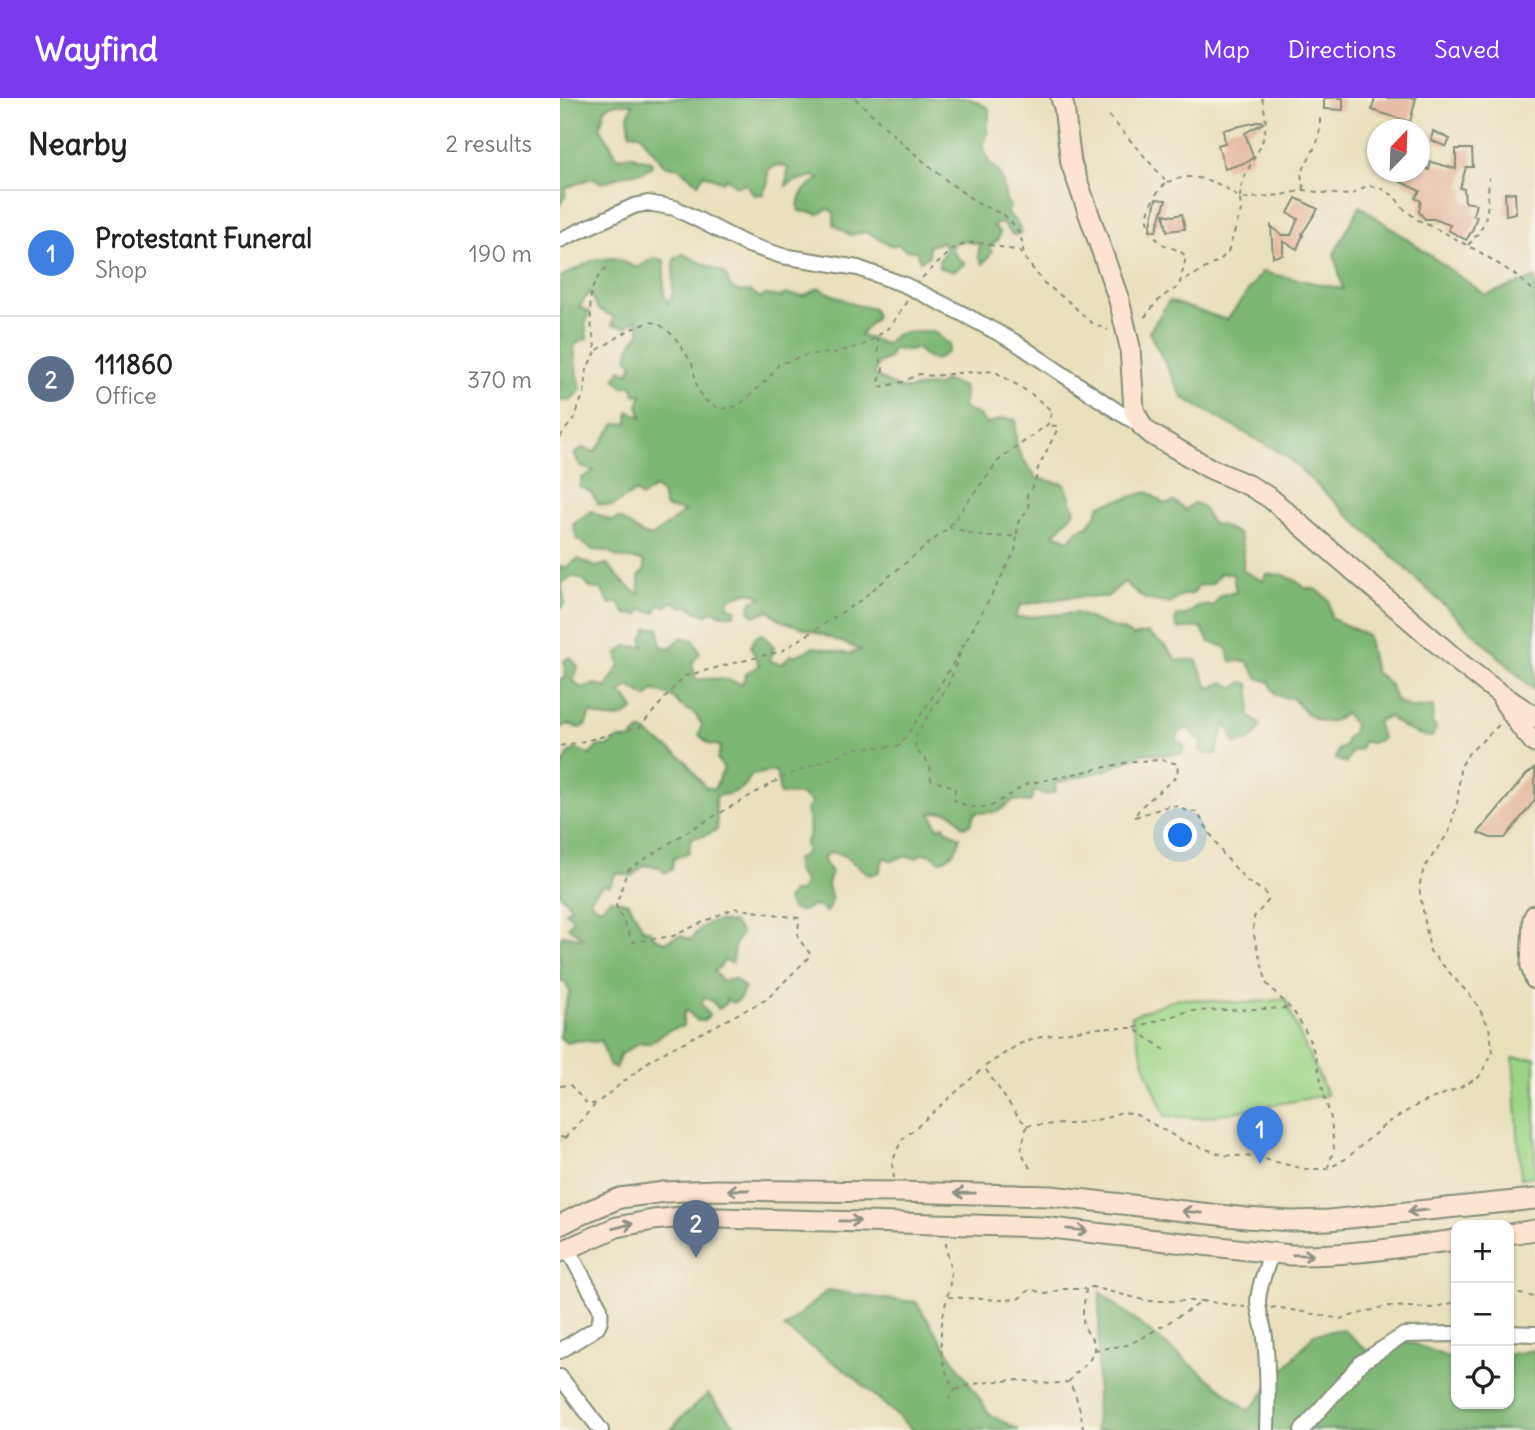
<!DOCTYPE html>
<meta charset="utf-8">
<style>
:root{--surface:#fff;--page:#f6f6f6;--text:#222;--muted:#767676;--line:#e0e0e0;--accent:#7c3aed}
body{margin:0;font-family:Delius,sans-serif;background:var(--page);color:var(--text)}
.controls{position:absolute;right:21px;bottom:21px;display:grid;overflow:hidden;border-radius:14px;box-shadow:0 2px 5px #0004}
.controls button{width:63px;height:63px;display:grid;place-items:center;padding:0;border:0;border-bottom:2px solid var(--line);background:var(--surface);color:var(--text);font:35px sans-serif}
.compass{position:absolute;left:807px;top:21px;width:63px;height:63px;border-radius:50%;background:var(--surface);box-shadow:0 2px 5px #0004;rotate:23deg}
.you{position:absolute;left:621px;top:738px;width:24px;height:24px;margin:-18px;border:5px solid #fff;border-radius:50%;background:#1a73e8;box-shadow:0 0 0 10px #1a73e833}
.badge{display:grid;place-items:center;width:46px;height:46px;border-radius:50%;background:var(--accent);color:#fff;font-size:23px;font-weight:700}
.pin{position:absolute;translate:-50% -58px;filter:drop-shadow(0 2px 4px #0008)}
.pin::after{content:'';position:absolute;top:37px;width:24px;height:21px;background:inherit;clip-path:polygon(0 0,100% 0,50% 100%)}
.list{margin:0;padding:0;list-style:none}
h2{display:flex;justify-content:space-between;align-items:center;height:91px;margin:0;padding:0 28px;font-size:30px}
h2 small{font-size:23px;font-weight:400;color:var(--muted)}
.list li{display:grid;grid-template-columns:46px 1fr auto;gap:21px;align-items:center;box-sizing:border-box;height:126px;padding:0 28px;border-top:2px solid var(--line)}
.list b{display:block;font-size:26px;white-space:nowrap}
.list p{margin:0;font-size:23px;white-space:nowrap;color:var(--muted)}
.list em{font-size:23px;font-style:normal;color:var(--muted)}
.icon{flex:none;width:38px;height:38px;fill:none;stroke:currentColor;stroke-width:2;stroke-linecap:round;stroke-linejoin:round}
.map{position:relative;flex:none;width:975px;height:1332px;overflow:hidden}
header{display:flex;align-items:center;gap:42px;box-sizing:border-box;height:98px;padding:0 35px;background:var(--accent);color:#fff}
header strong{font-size:33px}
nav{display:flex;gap:38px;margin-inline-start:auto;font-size:24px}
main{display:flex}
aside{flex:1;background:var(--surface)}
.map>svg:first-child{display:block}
.green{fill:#9dd689;stroke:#5e8a5e;stroke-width:2}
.forest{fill:#7eb775;stroke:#4e7a54;stroke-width:2}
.building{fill:#e5b79c}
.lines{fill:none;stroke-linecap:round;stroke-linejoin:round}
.street-casing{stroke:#848e78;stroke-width:18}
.secondary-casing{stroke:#848e78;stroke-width:23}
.path{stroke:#848e78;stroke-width:2;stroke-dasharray:5 5;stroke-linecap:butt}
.street{stroke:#fff;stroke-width:14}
.secondary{stroke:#fde4d0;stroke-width:19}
.oneway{stroke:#8e9082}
</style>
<header>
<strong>Wayfind</strong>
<nav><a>Map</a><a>Directions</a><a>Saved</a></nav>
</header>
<main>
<aside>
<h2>Nearby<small>2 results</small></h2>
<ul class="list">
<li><span class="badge" style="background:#3f7fe0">1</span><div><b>Protestant Funeral</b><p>Shop</p></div><em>190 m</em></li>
<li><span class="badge" style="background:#5c6f8a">2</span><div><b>111860</b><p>Office</p></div><em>370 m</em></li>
</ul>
</aside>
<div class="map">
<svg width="975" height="1332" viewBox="0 0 975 1332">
<rect width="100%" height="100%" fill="#f7f3e8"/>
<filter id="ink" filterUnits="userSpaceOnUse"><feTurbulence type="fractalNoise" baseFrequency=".0143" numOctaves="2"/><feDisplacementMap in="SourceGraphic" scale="14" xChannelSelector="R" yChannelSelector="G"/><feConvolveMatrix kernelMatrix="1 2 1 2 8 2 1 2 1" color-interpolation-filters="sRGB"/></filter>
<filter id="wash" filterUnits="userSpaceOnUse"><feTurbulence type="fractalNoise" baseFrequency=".00686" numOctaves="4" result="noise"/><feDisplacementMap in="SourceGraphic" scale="28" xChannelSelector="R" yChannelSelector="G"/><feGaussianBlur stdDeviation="1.57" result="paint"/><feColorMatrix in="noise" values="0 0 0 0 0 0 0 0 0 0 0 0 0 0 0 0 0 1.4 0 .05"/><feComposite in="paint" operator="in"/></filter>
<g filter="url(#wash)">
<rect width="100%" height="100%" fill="#e9e0bc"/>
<path class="green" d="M618 900 685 905 726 901C736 934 754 964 767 997L640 1020 605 1018 586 971 571 918Z
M953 960H975V1078L961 1080Z"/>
<path class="forest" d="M0 0H409L429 10V21L426 29 428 35 423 47 429 65 438 73 442 81 446 102 450 108 447 115 458 126 462 135 453 137 442 125 433 127 440 135 438 142 429 149 432 154 423 166 418 158 420 147 403 142 394 145 391 150 398 160 405 166 394 173 379 170V163L386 151 383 144 368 148 369 158 360 163 356 153 346 152 338 146 332 148 307 134 290 137 274 127V114L268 111 259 116 239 113C236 97 247 88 259 81L254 78 235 83 226 88 228 70 219 67 208 71V84L203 96 194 97 186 86 176 88 166 80 163 84 144 76 138 85 119 70 104 67 80 36 70 35 68 18 73 6H52L45 11 40 29 58 60 70 57 80 61 91 63 92 68 83 74 67 76 42 85 31 80 6 90 5 98 0 107Z
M800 108 926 197 975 180V593L726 358 623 300 589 234 609 203 667 222 702 174 783 191 774 156Z
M123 156 165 176 171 190 181 194 191 193 200 200 206 197 220 199 226 196 243 198 259 190 295 207 313 210 316 219 300 237 325 246C329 244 334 237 338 236 340 235 370 233 371 233 378 235 383 243 390 246L388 254 375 262 365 258 357 250 348 252 332 251 330 259 318 266 314 276C324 282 336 291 347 291 358 291 367 286 378 288L385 282 403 289 405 298 402 310 419 317 426 326 445 320 456 322C453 351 460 358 477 380L505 386 515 413 494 436 509 442 518 432 528 428 536 417 540 407 588 394 604 406 615 404 625 412 633 405 642 408 652 426 660 427 679 436 683 452V473L703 483 707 476 724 477 735 482 745 490 757 492 769 502 771 519 783 526 807 537 815 575C828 581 832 589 836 603L852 610 873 608 872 625 876 630 872 639C855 637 842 630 829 619L817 623 822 641 811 645 803 643 800 651 791 654 786 665 775 661 778 652 784 648 787 640 792 636 794 626 785 615C764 635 747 617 732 600 718 599 714 598 710 584L698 580 687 563H671L666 549 649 544 641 529 618 531 615 524 617 518 626 517 641 507 653 508 661 497 676 494 673 476 660 475C655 485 649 489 638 487L634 495 620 498 610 506 585 501 564 484 547 499H509L461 507 454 520 516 515 551 529 565 533 573 538 587 535 605 548 617 562H636L647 587 650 590 664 584 674 590 683 584 689 586 691 603 689 618 701 627C695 640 689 645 675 646L666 624 656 656H646L640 652 642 642 636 640 629 630 620 633 616 642 625 648 621 656 596 657 592 655 581 656 546 672 495 685 496 693 487 697 475 693 470 704 454 702 437 714 415 715 410 727 403 729C393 713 390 711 371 715L378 730 384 728 388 733 400 739C397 753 393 757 380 763L372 757 363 755 356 760 344 758 332 763 324 759 319 774 310 777 283 757 270 754 263 761 271 775 268 786 272 803 266 814 260 809 251 808C244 814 240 814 231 811L227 802 232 794H240L244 784 236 772V762L247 754 245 745C252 734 249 723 246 712L252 705 241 697 220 696 216 673 191 677C183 695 174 695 156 698 154 710 158 720 157 732L143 738 131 740 129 754 113 761 112 772 105 775 99 769 84 767 72 778 56 775 50 788 42 787 30 801 32 806 41 810 50 801 69 805 83 831 91 833 96 841 105 844 120 837 131 842C143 823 152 821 173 825L181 835 175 846 172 865 164 862 161 868 154 873 162 883 175 881 185 890 178 903 172 905 166 901V905L159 911 152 903 144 899 141 905 149 918 145 922 138 923 126 912 123 918V928L107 933 90 945H79L60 957 56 970 49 967 41 942 35 944 19 942 7 945 0 940C0 923 4 909 10 894L5 884 0 882V840L3 837 24 841 8 829 13 821 5 813 12 809 0 796V668H2L10 654 17 651 30 657 38 648H49L58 641 69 642 80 633 85 634 125 662 145 689 154 691 164 671 157 661 161 648 149 646 139 637 142 627 135 616 121 608 113 599 94 592 87 599 68 588 60 596 66 599 74 611C61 624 45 621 30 615L25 628 19 630 8 626 0 630V581L6 580 4 563 10 559 18 569 13 582 21 590 36 586 46 590C50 581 55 576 60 567L57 556 66 548 84 549 82 541 88 530H99L101 548 110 550 122 539 134 542 140 555 132 565 136 582C153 580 166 580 182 586L187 575 199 567 191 549 195 539 202 536 214 549 210 563 222 566 231 557H237L254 549 289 556 301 552 266 538 220 522 208 512 194 518 189 512 192 503 203 499 190 494 170 500 167 508 176 511 174 517H163L152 513 147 517 137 514 130 508 122 509 113 503 106 509 100 505 95 515 82 511 79 517 66 516 58 504 50 506 41 491 30 490 24 482 13 478 1 486 5 505 0 512V468L5 470 18 461 36 469 47 466 65 486 79 496V478L85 472 83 463 58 459 48 453 33 452 17 441 13 426 31 413 51 423 59 420 82 436 92 439 125 413 106 410 101 395 94 390 82 399 75 394 52 408 38 406 31 394 19 389 22 380 34 373 21 369 14 356 23 350 35 354 55 326 68 325V313L82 319 78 308 82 296 75 297 72 287 63 289 55 280 61 271 69 275 73 266 67 259 71 246 80 235 77 221 66 229 52 227 54 219 38 211 30 194 19 209 30 214 25 226 27 241 21 242 14 248 16 271 21 291 10 303H0V179L34 162 54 160 77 170 94 160 104 162V196L108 206 113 195 114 161Z
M268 1192 317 1200 356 1204 430 1317 459 1332H353L293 1278 224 1230Z
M540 1194 689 1313 754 1236 783 1231 816 1261 846 1243 896 1262V1306H949V1256L975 1252V1332H536Z
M148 1296 179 1332H111L121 1320Z"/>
<g id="blocks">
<path class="building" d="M764 0H783V12L764 11Z
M815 0H856L850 24 812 12Z
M702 23 703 25 685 35 693 58 690 63 665 71 658 47 665 45 663 32Z
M873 33 890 41 886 49 871 42Z
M896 51H912L913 69H906L900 90 904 91 905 104 916 106 913 117 917 118 912 133 906 142 888 132 890 127 874 121H865L859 114 861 103 855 100 860 93 841 84 847 74H861L863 69 869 72 871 64 896 71Z
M955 94 956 115 946 117 945 95Z
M736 100 758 111 742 136 743 137 737 151 723 143V157L713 159 711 128 721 137H731L738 121 728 115Z
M596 101 606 102 596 133 590 132Z
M604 116 613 118 622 116 625 131 607 133Z
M975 670V702L945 740H931L918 735 966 677Z"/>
</g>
</g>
<g filter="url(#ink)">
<use href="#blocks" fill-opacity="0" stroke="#848e78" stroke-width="2"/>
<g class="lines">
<defs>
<path id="street" d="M0 142 74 108 88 105 115 110 186 146 222 158 298 170 345 187 403 216 455 244 560 315 582 328
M949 1235 975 1236
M0 1253 36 1230C41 1224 41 1218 40 1210L7 1150
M0 1279 41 1332
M707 1332C708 1301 708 1270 705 1240 704 1227 698 1216 698 1203 699 1186 706 1171 711 1156
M742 1332 802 1264 844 1237 896 1236"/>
<path id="secondary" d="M501 0 504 9 511 65 559 202 570 249 574 312 582 328 591 336 649 370 690 388 710 400 900 565 939 595 975 619
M943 602 961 629 975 645
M975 817 973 821 971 868 975 881
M0 1127 28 1113 60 1100 104 1094 156 1092 336 1094 491 1098 686 1120 731 1123 769 1122 975 1101
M949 1136 975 1132
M0 1154 57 1129 93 1122 123 1119 482 1129 731 1157C787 1158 842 1149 896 1142"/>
</defs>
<use href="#street" class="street-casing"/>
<use href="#secondary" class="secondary-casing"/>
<path class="path" d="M295 0 343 46 391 86 419 106 444 117 456 129 462 143 464 159
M702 0C704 10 707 23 705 33 701 58 680 73 680 101L722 97 744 92 771 96 791 97 806 88 819 89 834 98 843 110 858 122 883 134 923 156 954 176 975 194
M549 18 607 84C588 102 578 128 603 146 611 151 621 151 626 159L619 189C596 200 597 206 581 223
M607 84C614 82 622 79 629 79 649 80 666 88 680 101L681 113 668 154 660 162 622 184
M744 91 741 76 757 45 760 31V16
M908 147C931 125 927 108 929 79
M46 170C42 174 38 179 35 184 26 202 32 234 36 253L71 231 91 224 99 226 114 238 132 265 137 288 143 301 160 311 178 308 209 280 219 266 250 256 273 255 301 248 312 242 331 228 347 203
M362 180 395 149 416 144 459 153 484 185 508 203 533 226 548 232
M0 339 15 319 25 291 27 270 36 254
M457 436 458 424 469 411 467 397 475 386 478 370 497 332V328L489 327
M400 556 388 587 357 635 355 651 370 666 371 682 395 689 394 702 409 709H430L467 686 574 663 603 662 618 666 617 678 581 709 574 719
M0 648 16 645 80 629 124 578 222 553 298 504 389 429 439 362 488 326 492 313 470 295 434 273 398 275 373 278 359 276 343 284 320 289 319 284 323 271 318 254V238
M575 719 612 707 628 713 637 714 663 756 687 783 705 794 708 803 694 819 693 834 707 886 734 914 745 932 755 956 764 996 771 1021 774 1051 768 1069
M574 930 629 913 730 910
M0 988 10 987 28 1007 37 1005 93 960 207 901 251 857 238 840 239 820 174 810 113 838 73 844 56 808 67 773 125 735 223 679 296 650 339 648C384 586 419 521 455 453L457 438 425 439 389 429
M467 1027 512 1026 546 1020 561 1014 575 1016 623 1043 663 1057 696 1059 745 1071H768L787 1060 827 1025 859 1006 899 990 919 979 933 954 929 929 915 903 870 853 859 789 864 770 889 734 898 701 900 670 908 656 939 627
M0 1039 5 1040 0 1043
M5 1040 35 1007
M470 1070 461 1053 467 1027 459 1020 424 969 459 946 481 939 533 930H573L605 952
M334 1080 332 1065 341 1043 423 970
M386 1144C386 1155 391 1165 391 1176 390 1191 385 1205 383 1219 378 1245 381 1270 395 1292L389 1301
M949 1194 975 1199
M388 1199 442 1202 458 1201 471 1191 486 1196 503 1191H525
M711 1210 716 1209 780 1221 827 1208 871 1210 896 1204
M534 1252 567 1247 582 1240 644 1203 685 1209
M396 1292 413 1286 437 1283 458 1282 490 1286 508 1284
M523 1332C522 1315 517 1299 509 1284 514 1273 528 1269 533 1255 537 1243 529 1239 525 1230 520 1219 525 1203 526 1191L532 1189 588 1203H643"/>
<use href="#street" class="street"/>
<use href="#secondary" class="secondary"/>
</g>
<defs><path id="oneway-shaft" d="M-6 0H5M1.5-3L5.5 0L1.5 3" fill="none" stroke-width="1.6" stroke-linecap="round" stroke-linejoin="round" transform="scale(1.75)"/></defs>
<g class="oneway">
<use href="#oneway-shaft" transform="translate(178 1092) rotate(-180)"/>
<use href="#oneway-shaft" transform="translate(405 1095) rotate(-179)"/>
<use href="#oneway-shaft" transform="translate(858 1113) rotate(174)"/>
<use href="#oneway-shaft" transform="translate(632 1114) rotate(-174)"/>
<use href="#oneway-shaft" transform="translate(290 1123) rotate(1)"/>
<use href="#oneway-shaft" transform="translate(63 1128) rotate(-14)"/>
<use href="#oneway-shaft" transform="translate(517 1132) rotate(6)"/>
<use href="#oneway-shaft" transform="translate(743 1157) rotate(1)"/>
</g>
</g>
</svg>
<div class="controls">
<button>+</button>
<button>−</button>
<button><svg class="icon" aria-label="locate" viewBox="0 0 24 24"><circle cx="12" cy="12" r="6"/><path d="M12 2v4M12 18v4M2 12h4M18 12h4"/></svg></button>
</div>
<svg class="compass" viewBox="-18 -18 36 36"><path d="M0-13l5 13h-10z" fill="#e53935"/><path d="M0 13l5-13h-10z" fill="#767676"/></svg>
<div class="you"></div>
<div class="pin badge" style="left:700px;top:1066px;background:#3f7fe0">1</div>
<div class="pin badge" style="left:136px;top:1160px;background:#5c6f8a">2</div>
</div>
</main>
